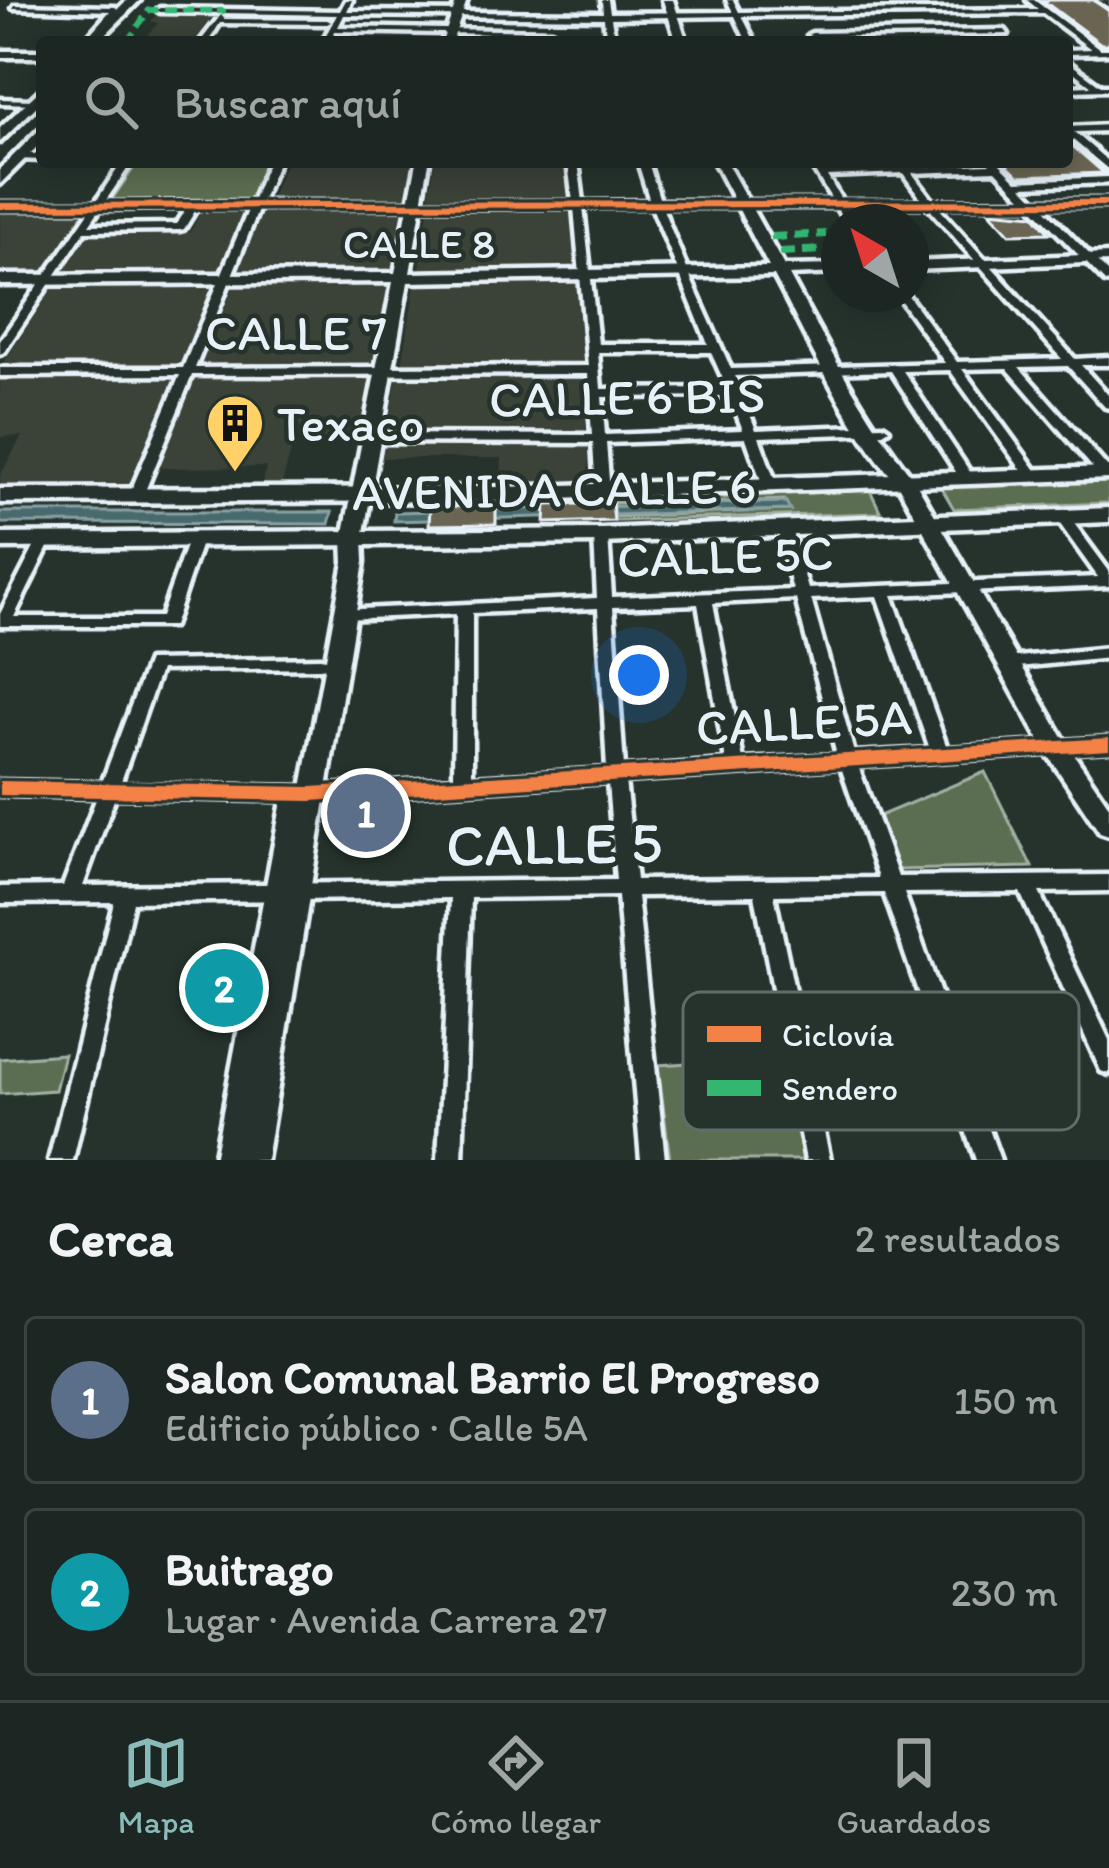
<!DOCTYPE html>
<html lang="es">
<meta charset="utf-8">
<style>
:root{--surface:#1c2622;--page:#29322f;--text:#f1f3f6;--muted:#a0a5a5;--line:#3a4340;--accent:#8bbbb9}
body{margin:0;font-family:Itim,sans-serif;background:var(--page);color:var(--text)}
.compass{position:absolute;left:821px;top:204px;width:108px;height:108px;border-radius:50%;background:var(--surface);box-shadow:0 6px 30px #0003;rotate:321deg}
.you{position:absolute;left:639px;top:675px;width:42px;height:42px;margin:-30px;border:9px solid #fff;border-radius:50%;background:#1a73e8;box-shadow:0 0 0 18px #1a73e833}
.badge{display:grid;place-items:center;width:78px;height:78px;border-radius:50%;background:var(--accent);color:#fff;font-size:39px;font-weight:700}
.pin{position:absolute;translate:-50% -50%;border:6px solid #fff;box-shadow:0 3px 12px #0006}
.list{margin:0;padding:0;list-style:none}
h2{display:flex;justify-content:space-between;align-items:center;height:156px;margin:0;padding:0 48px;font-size:51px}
h2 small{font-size:39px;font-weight:400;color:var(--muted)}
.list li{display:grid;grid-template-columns:78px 1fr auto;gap:36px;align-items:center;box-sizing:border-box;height:168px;margin:0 24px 24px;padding:0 24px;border:3px solid var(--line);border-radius:12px}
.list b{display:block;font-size:45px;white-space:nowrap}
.list p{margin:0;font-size:39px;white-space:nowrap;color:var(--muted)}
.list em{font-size:39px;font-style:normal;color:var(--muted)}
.icon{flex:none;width:66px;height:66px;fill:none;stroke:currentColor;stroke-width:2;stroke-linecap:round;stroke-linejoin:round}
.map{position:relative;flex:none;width:1109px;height:1160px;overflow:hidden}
.search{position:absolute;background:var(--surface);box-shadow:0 6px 30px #0003;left:36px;right:36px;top:36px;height:132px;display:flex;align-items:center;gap:30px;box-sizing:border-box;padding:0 42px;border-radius:12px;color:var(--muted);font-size:45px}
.sheet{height:540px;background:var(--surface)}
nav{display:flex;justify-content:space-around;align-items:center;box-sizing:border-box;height:168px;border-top:3px solid var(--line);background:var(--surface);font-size:33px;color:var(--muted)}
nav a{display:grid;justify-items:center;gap:6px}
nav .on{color:var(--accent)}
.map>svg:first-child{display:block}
.built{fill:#3b4238}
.green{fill:#5c6e51;stroke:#a2b0a4;stroke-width:3}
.water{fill:#486b6d;stroke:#88a1a5;stroke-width:3}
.building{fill:#6b6553;stroke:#e8f1f8;stroke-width:3}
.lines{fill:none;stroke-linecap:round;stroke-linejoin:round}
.street-casing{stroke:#e8f1f8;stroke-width:9}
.secondary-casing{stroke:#e8f1f8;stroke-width:9}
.primary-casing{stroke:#e8f1f8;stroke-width:9}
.highway-casing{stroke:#e8f1f8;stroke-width:9}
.street{fill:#26332d;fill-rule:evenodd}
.secondary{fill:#26332d;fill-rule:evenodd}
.primary{fill:#26332d;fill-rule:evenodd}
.highway{fill:#26332d;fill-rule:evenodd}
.quiet-far1{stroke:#33b770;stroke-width:6;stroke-dasharray:12 6;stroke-linecap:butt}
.quiet{stroke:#33b770;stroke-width:8;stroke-dasharray:15 8;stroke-linecap:butt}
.cycleway-casing{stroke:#26332d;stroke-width:7}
.cycleway{fill:#f48246;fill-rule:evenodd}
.labels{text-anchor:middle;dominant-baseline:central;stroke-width:9;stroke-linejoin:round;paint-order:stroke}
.far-street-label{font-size:42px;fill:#e8f1f8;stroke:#26332d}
.street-label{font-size:51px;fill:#e8f1f8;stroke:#26332d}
.poi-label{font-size:51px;fill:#e8f1f8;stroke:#26332d;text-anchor:start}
.near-street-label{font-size:60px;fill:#e8f1f8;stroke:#26332d}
.key{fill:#26332d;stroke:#606c6a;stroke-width:3}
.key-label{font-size:33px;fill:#e8f1f8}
</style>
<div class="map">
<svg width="1109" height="1160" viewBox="0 0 1109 1160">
<rect width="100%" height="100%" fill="#26332d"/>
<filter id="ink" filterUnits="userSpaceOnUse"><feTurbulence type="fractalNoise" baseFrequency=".00833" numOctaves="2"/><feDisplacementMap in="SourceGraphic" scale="24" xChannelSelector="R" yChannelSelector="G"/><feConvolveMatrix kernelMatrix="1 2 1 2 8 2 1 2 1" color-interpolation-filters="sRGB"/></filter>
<g filter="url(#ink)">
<path class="built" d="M160 11H217L194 42H142L158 23 151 21Z
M286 162H414L407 202H269Z
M435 162H568L570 202 428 203Z
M576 209 580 274 419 276 428 210Z
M405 210 391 275 235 276 263 211Z
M0 211H85L40 276H0Z
M201 212H246L217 276H59L88 232H190Z
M579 283 583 365 402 366 415 284Z
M55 285H218L180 367 0 368Z
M390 285 372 367 199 368 234 286Z
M584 377 586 433 386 434 397 378Z
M370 379 358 440 294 441 282 483 263 484 266 467 160 468 193 380Z
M0 380H173L132 485 0 486V476L22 436 0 437Z
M385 444H588L589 480 501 482 502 458H382Z"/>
<path class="green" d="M138 162H267L250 201 110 202Z
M1109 481V503L954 509 941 487Z
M870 490 881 513 614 521 613 517 790 510 784 500 614 507 613 503Z
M985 772 1032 867 895 870 879 816Z
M64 1054 55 1090 0 1094V1059Z
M782 1057 803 1160H670L658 1065Z"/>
<path class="water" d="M786 502 790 510 394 521 395 512Z
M0 512H332L329 524 0 523Z"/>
<path class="building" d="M1042 0H1094L1109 11V44H1101Z
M1067 141 1104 173 1019 176 1004 162H1067Z
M989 211 1034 215 1049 233 1010 234Z
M612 503 614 521 545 523 546 505Z
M496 506V524L429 525 430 507Z"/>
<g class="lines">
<defs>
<path id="street" d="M346 0H352L347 11 603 13 602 0H608L610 13 733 12 727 0H733L739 12 1038 9 1027 0H1034L1100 49H1109V53L1067 54V50L1091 49 1043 13 742 16 755 42H747L735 16 611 18 615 42H607L604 18 344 15 338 27 551 31 555 33 551 35 335 31 330 42H322L337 15 160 12 157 10 160 8 340 11Z
M15 5 115 7 118 9 91 42H83L110 11 13 8Z
M221 15 224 17 223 19 327 20 331 22 327 24 220 23 208 42H200Z
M1005 30 1008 34 812 37 808 35 812 33Z
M1067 61 1101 86H1109V90L1067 91V87L1092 86 1067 67Z
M0 99 33 100 37 102 33 104 0 103Z
M1109 125V131L1074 132 1109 162V170L1067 135V127Z
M20 154H42V160L17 159 16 157Z
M122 162H132L104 203 252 202 268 162H278L261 202H573L568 162H578L583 202 650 201 638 162H648L660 201H833L809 162H819L823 170 899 168 895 162H905L908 167 990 164 988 162H998L1017 181 1109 177V183L1022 186 1036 200H1109V206H1042L1109 274V283L1105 282 1031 206H937L1075 359 1109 357V365H1081L1109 396V408L1105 407 1068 366 1019 367 1109 469V476H1100L1007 368 962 369 1038 473 1040 476 1038 479H1028L950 370 903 371 974 478 967 482 960 478 891 371 734 376 743 392 742 394 756 430 883 425 889 429 883 433 759 437 777 486 770 490 763 486 746 438 606 443 610 492 603 496 596 492 593 443 372 442 366 438 372 434 592 435 588 374 192 375 143 496 136 500 131 499 129 496 180 375 0 376V368H183L249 208H197L184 229 180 230 85 231 4 352 0 354V341L91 209H0V203H95ZM996 170 1025 200 933 201 912 173ZM903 173 923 201H842L827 176ZM927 206 1062 359 957 362 907 294H896L945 363 731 369 693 284 662 207H836L845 222H855L846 207ZM574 207 588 366 195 368 259 208ZM583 207H652L708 344H598ZM187 208 177 224 89 225 100 209ZM598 352H711L727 388 601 389ZM730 396 743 430 605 435 602 397Z
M1062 513 1067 514 1109 571V586L892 595 947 748 1109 738V750L858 766 898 877 1109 875V891L1039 892 1109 1040V1074L1101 1071 1020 892 904 893 1000 1160H976L884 893 774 895 830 1160H806L755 895 637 896 665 1160H641L618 896 471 898 462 1160H438L451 898 133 902 73 1160H49L114 902 0 903V887L63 886 97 797 0 795V781L102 783 148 661 320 658 326 659 328 663 326 667 320 668 160 670 120 784 311 787 454 778 456 614 344 619 336 614 339 610 597 598 594 536 601 532 608 536 612 597 793 590 777 529 784 525 791 529 808 589 1098 577 1055 517ZM877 596 930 749 854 753 811 599ZM796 599 837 755 743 760 713 603ZM698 604 726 761 624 768 613 607ZM598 608 607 769 472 777V613ZM841 767 879 878 636 880 625 781ZM608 782 616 880 83 886 115 797 311 801Z
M195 536 202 540 173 626H0V614L39 538 44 537 51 541 14 617H161L188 540Z
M1109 648V658L1008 668 1002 667 1000 663 1002 659 1008 658Z"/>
<path id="secondary" d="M457 0H467L452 42H442Z
M663 0H673L687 42H677Z
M1098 0H1109V7Z
M0 51H42V57H0Z
M417 162H429L410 273 769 267 714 162H726L784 266 839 265V273L789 275C827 345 865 418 915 481L1066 743 1109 806V836L1100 833 1048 755 897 483C846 426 810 343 774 276L408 282 363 538 364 562 266 1160H214L283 796 287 789 302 788 344 562 343 538 393 282 0 285V275L395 273Z
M1109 254V262L911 270V262Z"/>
<path id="primary" d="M1109 467V479L502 501 0 503V489L502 487Z
M1109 508V522L601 543 0 548V534L601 529Z"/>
<path id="highway" d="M127 0H140L98 42H84Z
M42 88V101L0 142V128Z
M42 127V142L0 184V169Z"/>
</defs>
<use href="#street" class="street-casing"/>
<use href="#secondary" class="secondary-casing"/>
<use href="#primary" class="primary-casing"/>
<use href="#highway" class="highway-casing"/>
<use href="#street" class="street"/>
<use href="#secondary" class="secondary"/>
<use href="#primary" class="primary"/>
<use href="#highway" class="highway"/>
<path class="quiet-far1" d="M127 42 149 10 223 11H217"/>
<path class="quiet" d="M771 237 826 234
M780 252 826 250"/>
<defs>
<path id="cycleway" d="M1109 200V206L0 209V203Z
M1109 738V750L311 801 0 795V781L311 787Z"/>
</defs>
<use href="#cycleway" class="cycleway-casing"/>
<use href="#cycleway" class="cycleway"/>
</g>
</g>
<defs>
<symbol id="building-pin" viewBox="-11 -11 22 30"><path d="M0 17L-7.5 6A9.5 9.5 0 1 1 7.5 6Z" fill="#ffd166" stroke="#26332d"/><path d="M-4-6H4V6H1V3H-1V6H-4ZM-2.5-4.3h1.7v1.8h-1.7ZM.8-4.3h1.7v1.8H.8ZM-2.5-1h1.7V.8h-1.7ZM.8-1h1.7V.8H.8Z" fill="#111"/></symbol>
</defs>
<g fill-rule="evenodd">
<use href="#building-pin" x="202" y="390" width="66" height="90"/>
</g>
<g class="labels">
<g class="far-street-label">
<text x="419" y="243">CALLE 8</text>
</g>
<g class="street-label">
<text x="296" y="332">CALLE 7</text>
<text transform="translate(627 397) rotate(-1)">CALLE 6 BIS</text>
<text transform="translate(554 489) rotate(-1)">AVENIDA CALLE 6</text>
<text transform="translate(725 556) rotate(-2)">CALLE 5C</text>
<text transform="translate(804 722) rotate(-3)">CALLE 5A</text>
</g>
<g class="poi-label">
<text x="277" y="423">Texaco</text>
</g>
<g class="near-street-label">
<text transform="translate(554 843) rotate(-1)">CALLE 5</text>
</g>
</g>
<rect x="683" y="992" width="396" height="138" rx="18" class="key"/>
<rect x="707" y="1026" width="54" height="16" fill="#f48246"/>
<rect x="707" y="1080" width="54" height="16" fill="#33b770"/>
<g class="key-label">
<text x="782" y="1046">Ciclovía</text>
<text x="782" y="1100">Sendero</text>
</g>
</svg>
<svg class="compass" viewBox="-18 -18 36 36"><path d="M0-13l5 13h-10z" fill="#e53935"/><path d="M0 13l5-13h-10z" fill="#a0a5a5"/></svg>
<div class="you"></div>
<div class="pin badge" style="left:366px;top:813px;background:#5c6f8a">1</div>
<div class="pin badge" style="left:224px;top:988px;background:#0f9aa8">2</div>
<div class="search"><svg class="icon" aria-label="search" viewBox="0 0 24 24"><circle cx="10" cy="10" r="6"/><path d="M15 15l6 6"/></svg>Buscar aquí</div>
</div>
<section class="sheet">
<h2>Cerca<small>2 resultados</small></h2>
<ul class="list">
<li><span class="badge" style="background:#5c6f8a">1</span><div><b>Salon Comunal Barrio El Progreso</b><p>Edificio público · Calle 5A</p></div><em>150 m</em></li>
<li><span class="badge" style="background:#0f9aa8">2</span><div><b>Buitrago</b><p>Lugar · Avenida Carrera 27</p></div><em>230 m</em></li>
</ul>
</section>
<nav>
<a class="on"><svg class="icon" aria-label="map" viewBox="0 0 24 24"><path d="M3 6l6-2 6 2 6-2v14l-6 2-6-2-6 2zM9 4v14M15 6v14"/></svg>Mapa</a>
<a><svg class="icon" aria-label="directions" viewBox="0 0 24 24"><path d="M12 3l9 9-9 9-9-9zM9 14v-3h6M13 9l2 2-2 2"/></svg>Cómo llegar</a>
<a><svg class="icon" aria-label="saved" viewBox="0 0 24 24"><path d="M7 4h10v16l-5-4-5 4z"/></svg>Guardados</a>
</nav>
